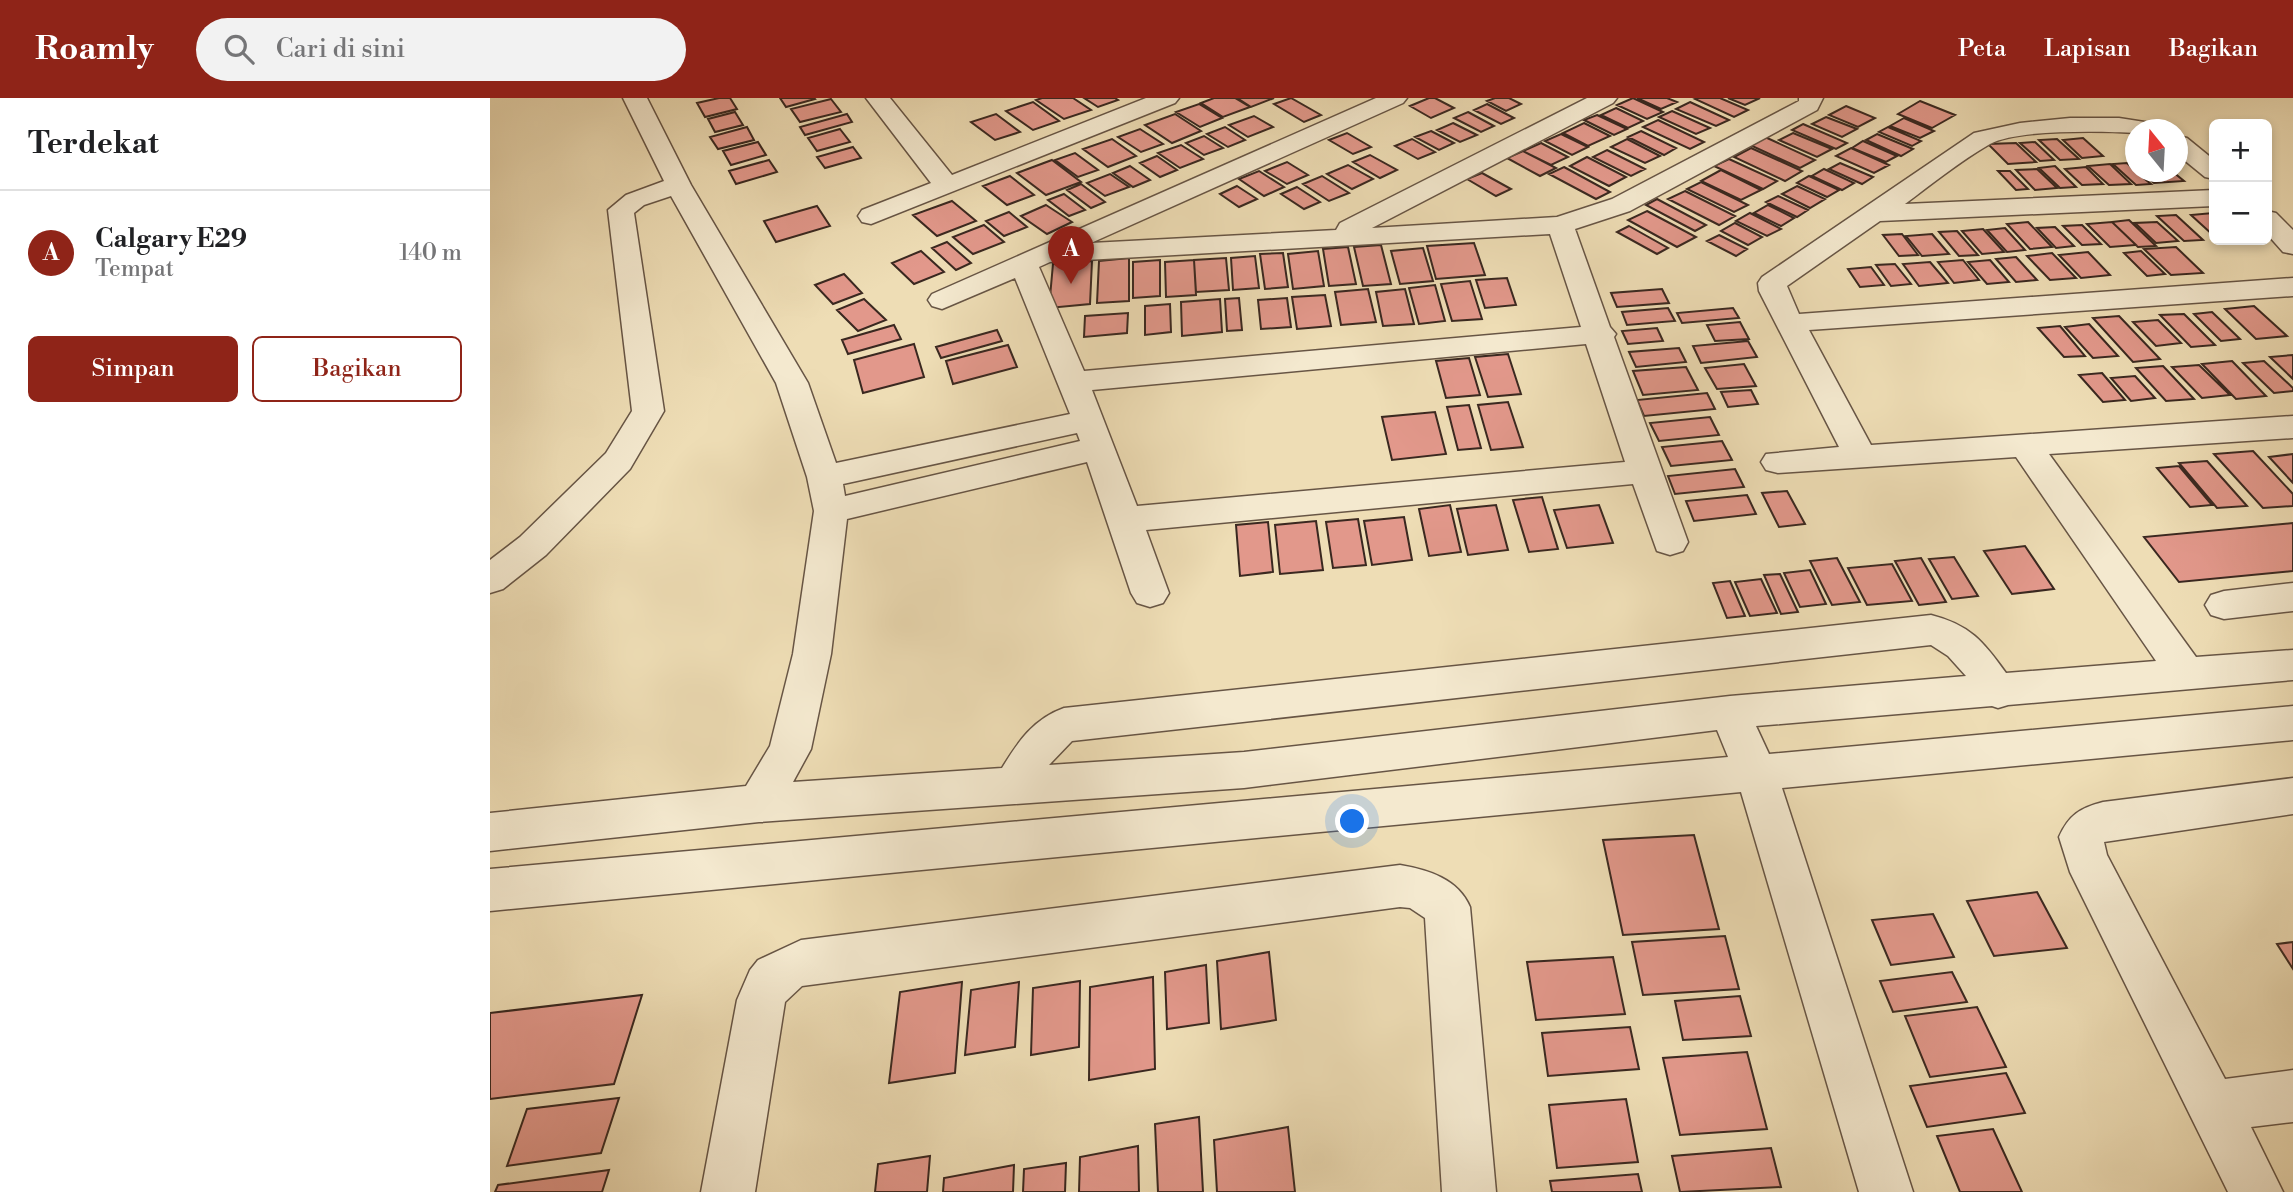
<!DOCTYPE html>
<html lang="id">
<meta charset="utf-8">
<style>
:root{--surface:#fff;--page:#f2f2f2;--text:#202124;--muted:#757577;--line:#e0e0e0;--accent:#8f2418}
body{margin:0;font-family:"Libre Bodoni",serif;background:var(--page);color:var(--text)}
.controls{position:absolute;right:21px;top:21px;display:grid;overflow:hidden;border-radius:10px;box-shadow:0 4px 10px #0003}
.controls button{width:63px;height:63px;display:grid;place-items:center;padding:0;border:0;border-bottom:2px solid var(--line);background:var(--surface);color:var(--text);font:35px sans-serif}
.compass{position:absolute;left:1635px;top:21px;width:63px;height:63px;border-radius:50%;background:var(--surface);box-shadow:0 4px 10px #0003;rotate:342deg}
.you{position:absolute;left:863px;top:724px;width:24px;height:24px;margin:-18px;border:5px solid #fff;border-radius:50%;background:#1a73e8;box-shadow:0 0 0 10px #1a73e833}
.badge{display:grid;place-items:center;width:46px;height:46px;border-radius:50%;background:var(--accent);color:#fff;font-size:23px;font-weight:700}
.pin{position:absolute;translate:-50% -58px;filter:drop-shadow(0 2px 4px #0008)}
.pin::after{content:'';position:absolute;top:37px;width:24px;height:21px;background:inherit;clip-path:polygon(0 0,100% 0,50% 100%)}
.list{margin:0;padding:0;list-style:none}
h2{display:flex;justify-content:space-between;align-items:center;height:91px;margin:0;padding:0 28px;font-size:30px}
h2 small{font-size:23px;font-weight:400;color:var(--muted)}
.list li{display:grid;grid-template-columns:46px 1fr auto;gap:21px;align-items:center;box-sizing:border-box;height:126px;padding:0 28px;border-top:2px solid var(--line)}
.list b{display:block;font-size:26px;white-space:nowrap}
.list p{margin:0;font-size:23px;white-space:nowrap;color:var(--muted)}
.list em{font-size:23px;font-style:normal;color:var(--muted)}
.actions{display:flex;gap:14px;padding:21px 28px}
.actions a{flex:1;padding:16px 0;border:2px solid var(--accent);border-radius:10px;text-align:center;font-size:24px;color:var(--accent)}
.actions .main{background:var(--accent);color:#fff}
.icon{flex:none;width:38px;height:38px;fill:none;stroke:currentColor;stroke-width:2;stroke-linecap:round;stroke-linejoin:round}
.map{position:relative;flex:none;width:1803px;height:1094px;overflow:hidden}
header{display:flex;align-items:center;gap:42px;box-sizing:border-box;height:98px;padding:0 35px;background:var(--accent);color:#fff}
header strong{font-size:33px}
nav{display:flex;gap:38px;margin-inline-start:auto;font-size:24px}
.search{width:490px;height:63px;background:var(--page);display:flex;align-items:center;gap:18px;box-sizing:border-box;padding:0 24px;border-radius:38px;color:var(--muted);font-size:26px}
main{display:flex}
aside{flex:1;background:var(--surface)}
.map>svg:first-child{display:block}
.building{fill:#e2988b;stroke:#3a2820;stroke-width:2}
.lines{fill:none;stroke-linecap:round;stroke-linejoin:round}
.minor-casing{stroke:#675545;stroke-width:3}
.minor{fill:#f4e9cf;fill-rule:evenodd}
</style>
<header>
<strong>Roamly</strong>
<div class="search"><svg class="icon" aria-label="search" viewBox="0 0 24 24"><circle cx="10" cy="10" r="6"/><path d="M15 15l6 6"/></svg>Cari di sini</div>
<nav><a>Peta</a><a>Lapisan</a><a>Bagikan</a></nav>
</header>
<main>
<aside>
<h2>Terdekat<small></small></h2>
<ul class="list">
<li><span class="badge">A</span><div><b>Calgary E29</b><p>Tempat</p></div><em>140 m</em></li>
</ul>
<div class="actions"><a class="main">Simpan</a><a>Bagikan</a></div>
</aside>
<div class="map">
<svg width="1803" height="1094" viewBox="0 0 1803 1094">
<rect width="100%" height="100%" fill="#eeddb5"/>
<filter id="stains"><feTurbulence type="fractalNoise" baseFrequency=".00286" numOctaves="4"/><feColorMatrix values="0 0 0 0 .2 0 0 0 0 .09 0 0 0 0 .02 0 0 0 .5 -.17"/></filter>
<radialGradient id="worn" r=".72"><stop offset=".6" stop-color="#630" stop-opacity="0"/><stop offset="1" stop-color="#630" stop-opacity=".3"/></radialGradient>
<path class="building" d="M229 0H240L247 11 215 19 207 5Z
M290 0H324L325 1 296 9Z
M552 0H583L601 12 574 21 546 2Z
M594 0H625L628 2 608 9Z
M724 0H745L760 9 733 19 711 5Z
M747 0H784L761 9Z
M801 0 831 17 814 24 784 6Z
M939 0H945L964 10 941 20 920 8Z
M1005 0H1019L1031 6 1016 13 997 3Z
M1143 0 1173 14 1157 21 1127 7Z
M1147 0H1177L1187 4 1171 11Z
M1208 0H1230L1258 12 1244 19 1205 1Z
M1238 0H1270L1255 7Z
M341 1 351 14 310 24 301 11Z
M1430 3 1465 17 1442 30 1408 16Z
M543 4 569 23 543 32 516 13Z
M1200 4 1239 22 1226 28 1186 11Z
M709 6 732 20 710 29 686 14Z
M997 6 1024 20 1011 26 984 12Z
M1356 8 1385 20 1368 29 1339 17Z
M1126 10 1153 23 1138 30 1111 17Z
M1182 13 1220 30 1206 36 1169 19Z
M245 14 253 27 225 34 218 21Z
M978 14 1004 28 991 34 964 20Z
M357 16 362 24 315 37 310 29Z
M506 16 530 34 505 42 481 24Z
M685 16 711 33 682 45 655 27Z
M1107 17 1137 31 1124 37 1094 22Z
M764 18 783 29 758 39 739 27Z
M1336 19 1367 31 1352 39 1322 26Z
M1414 20 1444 33 1430 40 1400 28Z
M1168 22 1214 44 1200 51 1153 29Z
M963 25 987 37 970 44 947 32Z
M1094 25 1120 38 1098 48 1073 35Z
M1313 26 1357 45 1346 51 1302 32Z
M257 29 264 42 228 51 220 39Z
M735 29 755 42 738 49 717 36Z
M1398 29 1431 43 1422 48 1389 34Z
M350 31 360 44 327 53 318 40Z
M650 31 673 46 651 54 628 39Z
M941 33 964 45 949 52 925 39Z
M1151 33 1186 50 1174 57 1138 39Z
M857 35 881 49 863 56 839 42Z
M1303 35 1342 51 1327 59 1289 42Z
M1071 36 1098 49 1082 57 1055 43Z
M1387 36 1423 51 1411 58 1376 42Z
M714 38 733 50 714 57 696 45Z
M1275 39 1325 62 1310 70 1260 47Z
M1593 40 1613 58 1592 60 1573 42Z
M622 41 646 58 618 69 593 51Z
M922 41 945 54 928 61 905 48Z
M1137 41 1170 58 1155 65 1121 49Z
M1567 41 1589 61 1570 62 1549 42Z
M1373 43 1407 58 1396 64 1362 50Z
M268 44 276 57 241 67 233 53Z
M1545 44 1564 62 1550 63 1530 45Z
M1051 45 1078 59 1061 67 1033 53Z
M1526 45 1546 64 1518 66 1498 46Z
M691 47 713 61 690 70 668 55Z
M363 49 371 60 335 70 327 59Z
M1261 50 1312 73 1295 83 1244 59Z
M1361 50 1399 67 1384 75 1346 58Z
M1117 52 1155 71 1141 78 1103 59Z
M1033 53 1066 70 1050 78 1017 60Z
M585 55 608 72 588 79 565 62Z
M880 57 907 72 890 80 863 64Z
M667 58 687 72 670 79 650 65Z
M1097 59 1136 79 1119 88 1080 68Z
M1239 61 1287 83 1273 91 1224 68Z
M279 62 287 74 246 86 239 73Z
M562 62 591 84 556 97 527 75Z
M797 64 818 77 797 86 775 73Z
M1350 65 1383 79 1372 86 1339 71Z
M1637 65 1646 74 1661 86 1646 87 1623 66Z
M1620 66 1641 86 1619 87 1598 68Z
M858 67 883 81 862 91 837 76Z
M640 68 660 82 643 89 623 75Z
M1565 68 1586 89 1570 90 1549 70Z
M1074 69 1120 94 1106 101 1059 76Z
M1596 69 1613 86 1592 87 1575 71Z
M1334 71 1364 85 1352 92 1322 78Z
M1547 71 1567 90 1545 92 1526 72Z
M1231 72 1271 92 1251 102 1211 83Z
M769 73 794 89 774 98 749 81Z
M1508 73H1520L1538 91 1526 92Z
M1651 74H1683L1694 83 1664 85Z
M992 75 1021 91 1006 98 977 81Z
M620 76 639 89 615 98 597 85Z
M520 78 544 97 517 107 493 88Z
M832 78 859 95 839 103 813 86Z
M1319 78 1349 92 1337 99 1307 85Z
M1211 84 1258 107 1244 114 1197 91Z
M591 86 615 104 601 110 577 92Z
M747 88 767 101 749 109 730 96Z
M1307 88 1335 101 1320 110 1292 96Z
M807 89 830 104 814 111 791 96Z
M1195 93 1245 118 1229 127 1178 101Z
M574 96 595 112 579 118 558 102Z
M1288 98 1318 112 1307 119 1276 104Z
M1167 101 1216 127 1205 133 1156 107Z
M462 103 486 123 447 138 423 117Z
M556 107 582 124 557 136 531 118Z
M1278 107 1304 120 1291 128 1264 115Z
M327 108 340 128 286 144 274 123Z
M1157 113 1206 139 1187 149 1138 122Z
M519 114 537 129 514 138 496 123Z
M1260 115 1291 131 1277 138 1246 123Z
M1723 115 1724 116V138L1701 117Z
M1686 117 1713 142 1694 143 1667 118Z
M1639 122 1666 148 1648 149 1622 124Z
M1538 124 1562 149 1540 151 1517 126Z
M1622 124 1646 147 1620 149 1597 126Z
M1667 124 1688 143 1666 145 1645 125Z
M1245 125 1272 139 1258 147 1231 133Z
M494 127 514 144 483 156 463 139Z
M1592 127 1611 146 1592 147 1573 128Z
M1139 128 1178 150 1167 156 1127 134Z
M1565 129 1584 148 1566 150 1547 130Z
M1515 130 1535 152 1517 154 1497 132Z
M1493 131 1514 154 1492 156 1472 133Z
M1467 133 1488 157 1469 158 1449 134Z
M1412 136 1428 157 1409 158 1393 137Z
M1442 136 1459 156 1432 158 1416 138Z
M1229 137 1257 151 1246 158 1217 143Z
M457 144 481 165 466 172 442 150Z
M984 145 995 177 946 181 937 148Z
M891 147 901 186 873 188 864 149Z
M858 149 866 186 839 188 833 151Z
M1686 149 1713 175 1681 177 1654 151Z
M933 150 943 183 910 186 901 153Z
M431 153 454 174 424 186 402 165Z
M828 153 834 188 803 191 798 156Z
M1651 153 1675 176 1657 178 1634 155Z
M1598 154 1620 177 1591 180 1569 157Z
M793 155 798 189 775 191 770 156Z
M1562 155 1586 180 1560 182 1537 158Z
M765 158 769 190 743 192 741 160Z
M1526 159 1547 182 1526 184 1506 161Z
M639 160V203L607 205 609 163Z
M736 160 739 192 706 194 704 162Z
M670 162V198L643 200V164Z
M704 162 706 197 676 199 675 164Z
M1473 162 1489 182 1464 185 1448 164Z
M1500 162 1519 184 1497 186 1478 164Z
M602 163 600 206 559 210 563 166Z
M1440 164 1458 185 1429 188 1413 166Z
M1405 166 1421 186 1401 188 1386 167Z
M1381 169 1394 187 1370 189 1358 171Z
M354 176 372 195 343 206 325 187Z
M1017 180 1026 207 995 210 986 182Z
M980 183 992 221 962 223 951 186Z
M945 187 955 223 929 226 919 190Z
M878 191 886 224 851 227 845 194Z
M915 191 924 226 893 228 886 194Z
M1172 191 1179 205 1127 209 1121 195Z
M835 197 841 228 807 231 802 199Z
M749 200 752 232 737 233 735 201Z
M797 200 801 229 771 231 768 202Z
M374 201 396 222 368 233 347 212Z
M730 201 732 234 692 238 691 204Z
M680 206 681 234 655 237V208Z
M1764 208 1797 238 1766 241 1735 211Z
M1178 210 1185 223 1137 227 1132 214Z
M1243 210 1249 220 1192 225 1187 215Z
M1722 214 1750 241 1731 243 1704 216Z
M638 215 637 235 594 239 595 218Z
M1694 216 1725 247 1701 249 1670 217Z
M1629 218 1670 261 1643 264 1603 220Z
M1668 222 1691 245 1666 248 1643 224Z
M1250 224 1259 241 1225 243 1217 227Z
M1599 226 1628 258 1603 260 1575 229Z
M404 227 411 241 358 256 352 242Z
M1570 228 1595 258 1574 259 1548 230Z
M1167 230 1173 243 1138 246 1132 233Z
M507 232 512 243 451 260 446 249Z
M1258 243 1267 259 1211 265 1203 248Z
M424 246 434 279 373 295 364 262Z
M518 247 527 269 463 286 456 263Z
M1189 250 1196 264 1146 269 1139 254Z
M1018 256 1031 296 998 299 985 259Z
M1803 257V281L1780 259Z
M979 260 990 297 956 300 946 263Z
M1742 263 1776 298 1746 301 1712 266Z
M1774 263 1803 290V293L1784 295 1753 265Z
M1254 266 1266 288 1227 291 1215 270Z
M1709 267 1740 297 1712 300 1682 269Z
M1673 268 1704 301 1676 303 1646 270Z
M1196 269 1208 292 1153 297 1143 273Z
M1612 275 1635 302 1613 304 1589 277Z
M1645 278 1665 300 1641 303 1621 280Z
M1261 292 1268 306 1238 309 1231 294Z
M1217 295 1225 311 1154 318 1147 302Z
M1018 304 1033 349 1001 352 988 307Z
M979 307 991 350 968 352 957 309Z
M945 314 956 356 902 362 892 319Z
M1220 319 1229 337 1169 343 1160 325Z
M1232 343 1242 362 1181 368 1172 349Z
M1763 353 1803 396V408L1773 410 1724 356Z
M1803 356V385L1779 359Z
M1717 363 1757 408 1727 410 1689 365Z
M1689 368 1722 407 1700 409 1667 370Z
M1245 371 1254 389 1185 396 1178 378Z
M1297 393 1315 426 1289 429 1272 395Z
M1257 397 1266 416 1204 423 1196 403Z
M1052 399 1068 451 1039 454 1023 402Z
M960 407 971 454 939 458 929 411Z
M1006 407 1018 452 978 457 967 411Z
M1109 407 1123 445 1077 450 1064 412Z
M914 419 922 462 882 467 874 423Z
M868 421 876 467 843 470 836 424Z
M826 423 833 472 790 476 785 427Z
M778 424 783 474 750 478 746 427Z
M1803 425V473L1689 484 1654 439Z
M1535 448 1564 491 1522 496 1494 453Z
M1464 459 1488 498 1462 501 1439 461Z
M1347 460 1370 504 1342 507 1320 463Z
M1431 460 1456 504 1429 507 1405 463Z
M1402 466 1422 503 1377 507 1358 470Z
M1320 472 1336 506 1310 509 1294 475Z
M1290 476 1308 514 1291 516 1274 477Z
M1271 481 1287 515 1260 518 1245 484Z
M1240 483 1255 518 1237 520 1223 485Z
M1204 737 1229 831 1133 837 1113 742Z
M1547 794 1577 850 1504 858 1477 803Z
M1443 816 1464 859 1401 867 1382 822Z
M1235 838 1249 891 1153 897 1142 844Z
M1803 844V871L1787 846Z
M779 854 786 922 731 931 727 863Z
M1123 859 1135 916 1046 922 1037 864Z
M716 867 719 925 677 931 675 874Z
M1462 874 1477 904 1403 914 1390 883Z
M663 879 665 971 599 982 600 889Z
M590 883 589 949 541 957 543 890Z
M472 884 465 975 399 985 410 894Z
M529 884 525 949 475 957 481 892Z
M152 897 124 986 0 1001V915Z
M1250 898 1261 938 1193 942 1185 903Z
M1487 909 1516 969 1440 979 1415 918Z
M1140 929 1149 971 1058 978 1052 935Z
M1257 954 1277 1031 1190 1037 1173 960Z
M1516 975 1535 1015 1437 1029 1420 988Z
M129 1000 111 1055 17 1068 37 1011Z
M1136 1001 1148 1064 1067 1070 1059 1007Z
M709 1019 713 1094H668L665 1026Z
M798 1029 805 1094H727L724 1042Z
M1503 1031 1532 1094H1470L1447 1038Z
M648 1048 649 1094H589L590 1059Z
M1281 1050 1291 1089 1190 1094 1182 1058Z
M440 1058 437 1094H385L388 1066Z
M576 1065 575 1094H533L534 1071Z
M524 1067 523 1094H453L454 1080Z
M119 1072 112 1094H5L8 1087Z
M1148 1076 1152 1094H1062L1060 1083Z"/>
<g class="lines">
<defs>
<path id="minor" d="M133 0H157L201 87 318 285 346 365 580 316 525 180 452 211 442 208 438 202 442 196 886 0H917L913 5 601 145 846 132 850 125 1097 0H1127L1123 5 882 130 1067 119 1122 101 1309 3V0H1333L1327 12 1140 113 1085 131 1120 229 1126 236 1124 239 1198 444 1193 453 1180 457 1167 453 1143 386 656 432 679 495 673 505 660 509 647 505 641 495 597 364 357 421 341 556 321 651 303 684 512 670C528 644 543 621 574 610L1441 517C1480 527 1493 543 1516 575L1666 563 1526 359 1288 375 1276 372 1271 364 1276 356 1349 349 1269 193 1268 185 1272 179 1484 35 1530 25 1580 20H1629L1674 27 1678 32H1646V35C1613 33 1527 31 1500 46 1470 63 1442 86 1415 106L1724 92V108L1390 123 1297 188 1309 216 1803 180V198L1319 232 1381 347 1803 318V340L1559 356 1706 559 1803 552V582L1518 607 1508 610 1502 608 1266 628 1279 656 1803 608V642L1292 690 1423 1094H1369L1251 694 0 813V771L1238 659 1227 632 754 690 269 724 0 753V715L256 688 280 648 303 556 324 413 317 379 286 285 181 98 154 107 144 115 174 313 140 371 56 457 13 491 0 495V462L30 439 116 355 142 313 118 112 136 97 174 83ZM1060 136 1091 229 594 273 549 169 560 164ZM1096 246 1135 364 647 408 602 292ZM587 335 590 343 355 398 353 386ZM1441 547 1458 558 1476 578 1240 598 754 654 559 667 582 643Z
M376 0H400L462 77 656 0H689L685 5 381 126 372 124 368 118 372 112 441 85Z
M1688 38 1697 40 1724 62V81L1715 79 1688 57Z
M1777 113 1786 115 1803 132V156L1793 154 1777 136Z
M1803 485V513L1734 521 1721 517 1715 507 1721 497 1734 493Z
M1803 680V716L1614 744 1617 757 1735 981 1803 972V1024L1761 1029 1793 1094H1738L1580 774 1569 739C1579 717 1590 710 1613 704Z
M910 767C939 772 968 781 980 809L1006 1094H952L935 820 920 810 910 809 312 888 295 904 265 1094H211L247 902 260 872 268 862 311 842Z"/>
</defs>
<use href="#minor" class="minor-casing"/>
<use href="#minor" class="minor"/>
</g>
<rect width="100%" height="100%" filter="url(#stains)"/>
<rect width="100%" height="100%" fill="url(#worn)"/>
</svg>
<div class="controls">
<button>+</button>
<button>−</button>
</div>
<svg class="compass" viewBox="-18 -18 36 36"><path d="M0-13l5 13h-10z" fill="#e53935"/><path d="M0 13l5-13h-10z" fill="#757577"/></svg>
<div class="you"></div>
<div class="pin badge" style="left:581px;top:186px">A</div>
</div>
</main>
